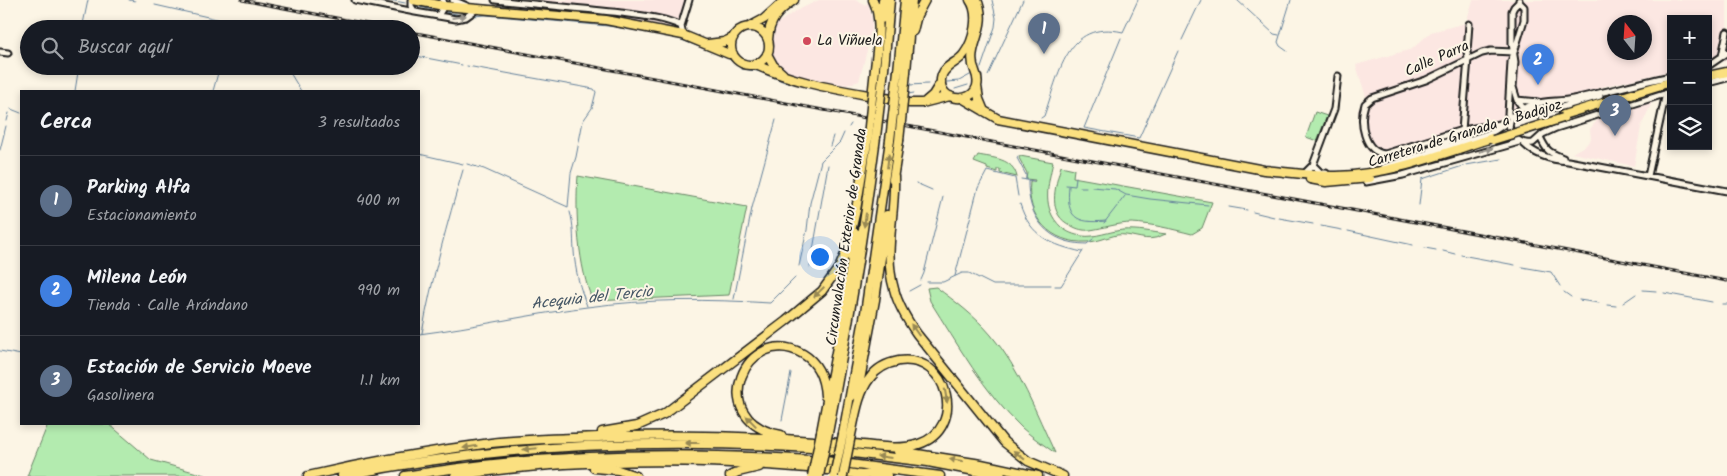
<!DOCTYPE html>
<html lang="es">
<meta charset="utf-8">
<style>
:root{--surface:#171b24;--page:#242831;--text:#f1f3f6;--muted:#9ea1a6;--line:#363941;--accent:#d1495b}
body{margin:0;font-family:Kalam,sans-serif;background:var(--page);color:var(--text)}
.controls{position:absolute;right:15px;top:15px;display:grid;overflow:hidden;border-radius:0px;box-shadow:0 2px 8px #0003}
.controls button{width:45px;height:45px;display:grid;place-items:center;padding:0;border:0;border-bottom:1px solid var(--line);background:var(--surface);color:var(--text);font:25px sans-serif}
.compass{position:absolute;left:1607px;top:15px;width:45px;height:45px;border-radius:50%;background:var(--surface);box-shadow:0 2px 8px #0003;rotate:343deg}
.you{position:absolute;left:819px;top:256px;width:18px;height:18px;margin:-12px;border:4px solid #fff;border-radius:50%;background:#1a73e8;box-shadow:0 0 0 8px #1a73e833}
.badge{display:grid;place-items:center;width:32px;height:32px;border-radius:50%;background:var(--accent);color:#fff;font-size:16px;font-weight:700}
.pin{position:absolute;translate:-50% -41px;filter:drop-shadow(0 1px 2px #0008)}
.pin::after{content:'';position:absolute;top:26px;width:18px;height:15px;background:inherit;clip-path:polygon(0 0,100% 0,50% 100%)}
.list{margin:0;padding:0;list-style:none}
h2{display:flex;justify-content:space-between;align-items:center;height:65px;margin:0;padding:0 20px;font-size:21px}
h2 small{font-size:16px;font-weight:400;color:var(--muted)}
.list li{display:grid;grid-template-columns:32px 1fr auto;gap:15px;align-items:center;box-sizing:border-box;height:90px;padding:0 20px;border-top:1px solid var(--line)}
.list b{display:block;font-size:19px;white-space:nowrap}
.list p{margin:0;font-size:16px;white-space:nowrap;color:var(--muted)}
.list em{font-size:16px;font-style:normal;color:var(--muted)}
.icon{flex:none;width:28px;height:28px;fill:none;stroke:currentColor;stroke-width:2;stroke-linecap:round;stroke-linejoin:round}
.map{position:relative;flex:none;width:1727px;height:476px;overflow:hidden}
.search{position:absolute;background:var(--surface);box-shadow:0 2px 8px #0003;left:20px;top:20px;width:400px;height:55px;display:flex;align-items:center;gap:12px;box-sizing:border-box;padding:0 18px;border-radius:28px;color:var(--muted);font-size:19px}
.panel{position:absolute;background:var(--surface);box-shadow:0 2px 8px #0003;left:20px;top:90px;width:400px;height:335px;border-radius:0px}
.map>svg:first-child{display:block}
.built{fill:#fce7e2;fill-rule:evenodd}
.green{fill:#b3ebaf;stroke:#688466}
.lines{fill:none;stroke-linecap:round;stroke-linejoin:round}
.stream{stroke:#64819b;stroke-width:1}
.minor-casing{stroke:#1c1c1c;stroke-width:9}
.highway-casing{stroke:#1c1c1c;stroke-width:11}
.minor{stroke:#fcf5e5;stroke-width:5}
.highway{stroke:#fbe080;stroke-width:8}
.rail-casing{stroke:#1c1c1c;stroke-width:3}
.rail{stroke:#fcf5e5;stroke-width:1;stroke-dasharray:4;stroke-linecap:butt}
.highway-bridge-casing{stroke:#1c1c1c;stroke-width:11;stroke-linecap:butt}
.highway-bridge{stroke:#fbe080;stroke-width:8}
.oneway{fill:#97938b}
.oneway2{fill:#978853}
.poi-dot{fill:#d1495b;stroke:#fcf5e5;stroke-width:2}
.labels{text-anchor:middle;dominant-baseline:central;stroke-width:4;stroke-linejoin:round;paint-order:stroke}
.poi-label{font-size:15px;fill:#1c1c1c;stroke:#fcf5e5;text-anchor:start}
.street-label{font-size:15px;fill:#1c1c1c;stroke:#fcf5e5}
.water-label{font-size:16px;font-style:italic;fill:#465766;stroke:#fcf5e5}
</style>
<div class="map">
<svg width="1727" height="476" viewBox="0 0 1727 476">
<rect width="100%" height="100%" fill="#fcf5e5"/>
<filter id="ink" filterUnits="userSpaceOnUse"><feTurbulence type="fractalNoise" baseFrequency=".02" numOctaves="2"/><feDisplacementMap in="SourceGraphic" scale="10" xChannelSelector="R" yChannelSelector="G"/><feConvolveMatrix kernelMatrix="1 2 1 2 8 2 1 2 1" color-interpolation-filters="sRGB"/></filter>
<g filter="url(#ink)">
<path class="built" d="M497 0H691L682 29 583 11Z
M819 0H855L865 5 868 2 872 18V31L859 81 847 85 808 79 787 73 773 62 771 54 776 24 794 12Z
M1473 0H1727V61L1708 64V19H1671V71L1605 86 1490 127 1374 163 1359 133 1358 110 1366 97 1356 65 1412 49 1431 32 1466 23ZM1614 22H1644V52H1614Z
M1652 102 1641 127 1634 166 1572 153 1586 145 1591 139 1590 129 1598 119Z"/>
<path class="green" d="M1315 112 1327 116 1317 141 1306 137Z
M978 155C993 158 1013 158 1017 177L1000 173V169H997V172L987 169V167L974 162Z
M1020 156 1053 162C1048 185 1041 208 1061 227 1067 232 1074 235 1082 236 1095 238 1110 231 1123 230 1138 229 1151 232 1166 234 1162 235 1158 238 1155 238 1143 241 1129 233 1117 235 1107 237 1097 242 1087 242 1051 244 1026 217 1030 182H1034L1035 180 1026 179 1027 173 1019 158Z
M1061 166 1074 169 1073 177 1212 202 1202 228 1192 234C1172 229 1152 224 1132 223 1118 223 1104 228 1090 230 1084 231 1077 229 1072 226 1046 215 1055 187 1061 166Z
M578 176 747 207 729 295 593 301C578 269 575 211 578 176Z
M936 287C956 302 975 316 991 335 1020 369 1036 413 1055 453 1044 445 1032 437 1022 428 984 392 958 345 930 301L927 288Z
M48 424H109L151 460 208 476H27Z"/>
<g class="lines">
<path class="stream" d="M129 0 135 1
M390 0 405 3
M1237 0 1274 34 1279 35
M155 5 230 22 261 26
M415 6 438 11
M445 12 462 15
M473 16 486 15 608 26 666 35
M267 28 271 26
M82 29 88 0
M236 29H243
M270 29H274
M674 37 728 58 742 69 758 71 787 83
M1121 38 1084 128 1139 138 1178 51
M1182 40 1201 0
M1287 51 1280 46 1278 42 1291 0
M411 55 462 65
M286 66 301 91
M467 66 594 89 596 92 592 108 583 121 576 157 571 173 568 207 484 169 467 164
M981 68 995 27 996 18 992 0
M988 75 1023 0
M947 82 959 81 970 75
M909 85 928 84
M955 89 968 85
M75 91 79 66
M213 91 220 66
M908 94 914 93
M11 109 21 113
M1041 118 1044 116C1059 75 1066 19 1123 32L1138 0
M7 121 9 113
M849 127 851 124
M830 146 833 136
M0 150 6 126
M419 154 463 164
M1018 156 1017 158 1026 175V180
M1021 179 1034 181
M1028 180C1027 218 1048 244 1087 244L1093 239
M916 183 932 190
M1066 185 1075 186 1076 177
M1069 186C1066 217 1075 224 1106 221
M1080 187H1086
M1092 187 1115 189 1126 195 1150 199 1208 205
M1020 204C1030 237 1052 245 1082 252
M1419 205 1422 179 1466 165 1501 159
M1229 207 1247 210
M570 212C574 225 573 237 574 251 575 270 580 289 587 306
M1253 212 1274 217
M1279 218 1313 224
M1104 223 1125 196
M1321 226 1342 230
M1348 231 1413 245
M1425 248 1436 250
M1443 251 1455 254
M1461 255 1515 265
M799 266 807 230 810 203 821 161 840 142 844 133
M810 267 828 165
M1522 267 1551 272 1560 286
M955 276 978 188 987 171 1015 178 1018 196
M921 280 924 273 943 197
M927 282H943L962 273H969L993 285H1051
M1055 286H1061L1083 251
M1643 290 1656 291
M909 291 920 285
M1564 292 1571 297
M1664 293 1712 302
M734 299 752 208 776 120
M1579 300 1599 303
M1623 303 1636 294
M1722 304H1727
M1607 305 1616 306
M422 333C432 278 447 224 463 170
M419 334C475 327 531 314 587 307 647 299 709 299 770 303L795 278
M0 351 21 355
M782 420 791 373"/>
<defs>
<path id="minor" d="M355 0 415 12
M411 0V6L415 12 456 19 466 17 477 9
M453 0 467 6
M495 0C537 5 579 8 621 13 640 16 663 17 681 26
M1519 2 1514 7 1512 11V43L1515 62 1513 87 1517 100 1524 109
M438 16 444 6 443 0
M683 35 681 26 689 0
M0 52 8 53
M1722 56 1727 32
M1708 66 1727 53
M1671 76C1638 83 1606 92 1573 99 1561 102 1546 100 1535 104 1528 107 1516 110 1512 117 1503 132 1519 145 1533 143L1543 134 1556 128 1671 92
M1708 83 1727 78
M1517 100 1538 102
M1527 109 1562 107 1600 96
M1533 110 1541 115 1544 127
M1511 118 1508 114 1511 62 1524 20V7L1519 2V0
M1506 123 1462 130 1385 154C1364 152 1359 122 1365 104L1372 98 1426 80 1482 53 1491 51 1513 52
M1540 137C1547 152 1549 152 1563 158
M1523 143C1536 156 1551 160 1568 161L1727 191
M1429 149 1453 139 1462 130 1468 59 1467 52 1469 24
M1313 165 1321 173H1326
M1384 167 1493 132 1505 124
M1303 175 1313 165 1334 109 1338 76
M1648 176 1666 93
M1366 182 1403 175 1519 142"/>
<path id="highway" d="M413 0 444 6 606 20 683 35 729 54H733
M873 0C883 20 877 47 875 69
M970 0C980 14 974 41 964 54 958 63 946 64 942 75 932 107 990 106 975 71 964 47 990 29 977 0
M881 19 883 0
M749 27 764 19 785 0
M731 46a19 19 0 1 1 38 0a19 19 0 1 1-38 0Z
M913 31 917 15 925 0
M768 40C769 20 778 11 794 0
M708 44 724 42 733 38
M767 54 773 65 783 74
M754 64C791 81 828 88 868 95
M884 69 890 0
M898 71 905 0
M906 72 912 0
M1708 76 1727 72
M977 86 979 99 984 111
M885 98 892 99
M962 98 998 119 1264 170C1288 172 1312 176 1336 176 1390 175 1441 154 1492 138
M926 101 933 95 941 82
M909 103H922L950 96
M1563 115 1671 82
M894 176C896 213 883 252 894 289 898 305 907 320 917 334L1004 442 1028 461 1063 476
M893 179 899 141
M1310 179 1326 182 1370 178
M857 396 875 300 887 215
M602 432 637 426 664 414 786 321 822 291 840 266 846 252 856 210 868 136
M821 432 843 315 856 233
M828 433C847 335 863 237 876 137
M843 434 865 313 890 140
M781 435C703 421 746 321 803 354 818 363 824 378 825 396
M851 435C855 417 858 393 870 378 877 368 888 363 899 361 949 354 967 428 919 444 899 451 875 446 854 444
M830 442 837 443
M828 450 835 451
M898 451 981 464 1038 476
M853 453 928 462 1001 476
M826 461 833 462
M850 464 940 476
M594 468 618 470 636 476
M824 470H831
M848 473 867 476
M863 475 874 474 887 476
M308 476C368 462 430 451 491 443 519 440 547 439 574 438 654 434 734 435 813 441
M342 476C497 444 654 438 811 448
M405 476C539 453 674 451 809 460
M455 476C568 458 694 458 807 468
M730 476 738 472 759 467"/>
</defs>
<use href="#minor" class="minor-casing"/>
<use href="#highway" class="highway-casing"/>
<use href="#minor" class="minor"/>
<use href="#highway" class="highway"/>
<defs>
<path id="rail" d="M242 0 394 29
M411 32 1727 281"/>
</defs>
<use href="#rail" class="rail-casing"/>
<use href="#rail" class="rail"/>
<defs>
<path id="highway-bridge" d="M868 136 875 69
M876 137 884 69
M890 140 898 71
M1493 140 1563 118
M899 141 906 72
M812 476 821 432
M819 476 828 433
M834 476 843 434
M843 476 851 435"/>
</defs>
<use href="#highway-bridge" class="highway-bridge-casing"/>
<use href="#highway-bridge" class="highway-bridge"/>
</g>
<defs><path id="oneway-solid" d="M-6-.8H1V-3.2L6.5 0L1 3.2V.8H-6Z" transform="scale(1.25)"/></defs>
<g class="oneway">
<use href="#oneway-solid" transform="translate(459 17) rotate(-8)"/>
<use href="#oneway-solid" transform="translate(1486 150) rotate(-16)"/>
</g>
<g class="oneway2">
<use href="#oneway-solid" transform="translate(888 161) rotate(-83)"/>
<use href="#oneway-solid" transform="translate(865 220) rotate(98)"/>
<use href="#oneway-solid" transform="translate(819 292) rotate(135)"/>
<use href="#oneway-solid" transform="translate(915 330) rotate(-125)"/>
<use href="#oneway-solid" transform="translate(946 396) rotate(80)"/>
<use href="#oneway-solid" transform="translate(751 421) rotate(-134)"/>
<use href="#oneway-solid" transform="translate(692 443) rotate(-180)"/>
<use href="#oneway-solid" transform="translate(470 447) rotate(171)"/>
<use href="#oneway-solid" transform="translate(530 449) rotate(175)"/>
<use href="#oneway-solid" transform="translate(1019 455) rotate(-142)"/>
<use href="#oneway-solid" transform="translate(884 457) rotate(-173)"/>
<use href="#oneway-solid" transform="translate(956 460) rotate(-170)"/>
</g>
</g>
<circle class="poi-dot" cx="807" cy="41" r="5"/>
<g class="labels">
<g class="poi-label">
<text x="817" y="41">La Viñuela</text>
</g>
<g class="street-label">
<text transform="translate(1437 59) rotate(-24)">Calle Parra</text>
<text transform="translate(1465 134) rotate(-17)">Carretera de Granada a Badajoz</text>
<text transform="translate(847 237) rotate(-82)">Circunvalación Exterior de Granada</text>
</g>
<g class="water-label">
<text transform="translate(592 298) rotate(-6)">Acequia del Tercio</text>
</g>
</g>
</svg>
<div class="controls">
<button>+</button>
<button>−</button>
<button><svg class="icon" aria-label="layers" viewBox="0 0 24 24"><path d="M12 4l9 5-9 5-9-5zM3 14l9 5 9-5"/></svg></button>
</div>
<svg class="compass" viewBox="-18 -18 36 36"><path d="M0-13l5 13h-10z" fill="#e53935"/><path d="M0 13l5-13h-10z" fill="#9ea1a6"/></svg>
<div class="you"></div>
<div class="pin badge" style="left:1044px;top:54px;background:#5c6f8a">1</div>
<div class="pin badge" style="left:1538px;top:85px;background:#3f7fe0">2</div>
<div class="pin badge" style="left:1615px;top:136px;background:#5c6f8a">3</div>
<div class="search"><svg class="icon" aria-label="search" viewBox="0 0 24 24"><circle cx="10" cy="10" r="6"/><path d="M15 15l6 6"/></svg>Buscar aquí</div>
<section class="panel">
<h2>Cerca<small>3 resultados</small></h2>
<ul class="list">
<li><span class="badge" style="background:#5c6f8a">1</span><div><b>Parking Alfa</b><p>Estacionamiento</p></div><em>400 m</em></li>
<li><span class="badge" style="background:#3f7fe0">2</span><div><b>Milena León</b><p>Tienda · Calle Arándano</p></div><em>990 m</em></li>
<li><span class="badge" style="background:#5c6f8a">3</span><div><b>Estación de Servicio Moeve</b><p>Gasolinera</p></div><em>1.1 km</em></li>
</ul>
</section>
</div>
